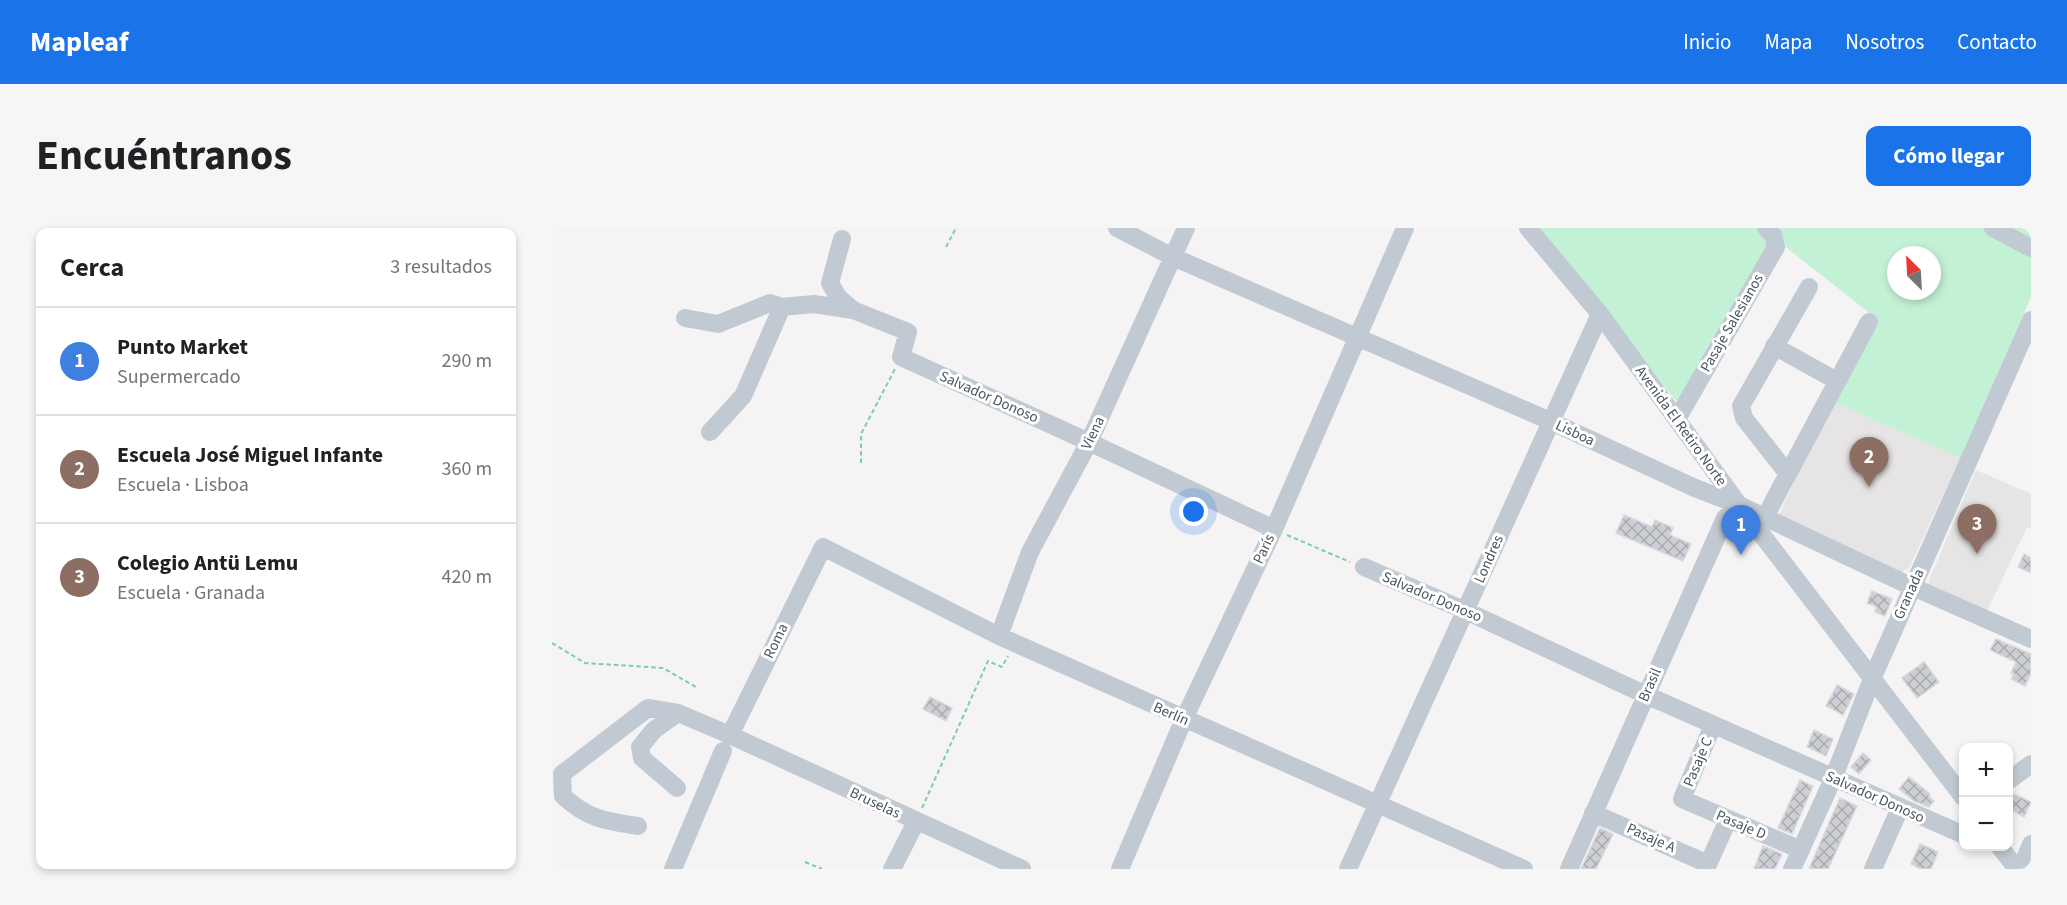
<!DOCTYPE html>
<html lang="es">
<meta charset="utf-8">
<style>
:root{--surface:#fff;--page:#f6f6f6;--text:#202124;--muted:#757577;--line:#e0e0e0;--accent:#1a73e8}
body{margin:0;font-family:"Source Sans 3",sans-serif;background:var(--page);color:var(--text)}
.controls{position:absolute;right:18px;bottom:18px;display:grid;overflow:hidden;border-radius:12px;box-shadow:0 3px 9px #0003}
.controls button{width:54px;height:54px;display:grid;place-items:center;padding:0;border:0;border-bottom:2px solid var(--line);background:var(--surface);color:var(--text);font:30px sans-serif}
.compass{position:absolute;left:1335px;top:18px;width:54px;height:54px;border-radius:50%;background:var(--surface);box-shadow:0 3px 9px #0003;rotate:336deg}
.you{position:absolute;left:642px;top:284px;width:21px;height:21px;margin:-15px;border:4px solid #fff;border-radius:50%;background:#1a73e8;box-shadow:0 0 0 9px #1a73e833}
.badge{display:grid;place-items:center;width:39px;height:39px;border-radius:50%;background:var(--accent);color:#fff;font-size:20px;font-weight:700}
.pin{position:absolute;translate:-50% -50px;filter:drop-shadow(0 2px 3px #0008)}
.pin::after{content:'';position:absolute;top:32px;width:21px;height:18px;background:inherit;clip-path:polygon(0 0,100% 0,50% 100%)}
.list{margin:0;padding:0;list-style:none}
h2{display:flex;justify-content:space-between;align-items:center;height:78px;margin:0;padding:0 24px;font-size:26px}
h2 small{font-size:20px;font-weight:400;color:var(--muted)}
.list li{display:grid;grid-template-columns:39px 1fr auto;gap:18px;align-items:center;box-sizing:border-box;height:108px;padding:0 24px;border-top:2px solid var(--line)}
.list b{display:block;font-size:22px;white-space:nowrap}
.list p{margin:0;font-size:20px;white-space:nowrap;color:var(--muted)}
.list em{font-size:20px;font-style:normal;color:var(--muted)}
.map{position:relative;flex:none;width:1479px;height:641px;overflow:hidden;border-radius:12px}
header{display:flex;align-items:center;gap:36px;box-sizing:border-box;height:84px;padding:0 30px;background:var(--accent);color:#fff}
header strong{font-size:28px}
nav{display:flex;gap:33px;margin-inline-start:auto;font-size:21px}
.intro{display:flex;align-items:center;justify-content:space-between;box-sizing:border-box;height:144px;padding:0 36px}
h1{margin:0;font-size:42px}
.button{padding:15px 27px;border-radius:12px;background:var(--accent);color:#fff;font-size:21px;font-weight:700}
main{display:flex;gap:36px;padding:0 36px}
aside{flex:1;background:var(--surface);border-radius:12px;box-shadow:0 3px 9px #0003}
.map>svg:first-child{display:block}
.education{fill:#e6e4e5}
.park{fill:#c3f1d5;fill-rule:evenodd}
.building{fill:url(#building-cross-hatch);stroke:#d7d9de;stroke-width:1.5}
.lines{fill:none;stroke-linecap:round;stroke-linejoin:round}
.path{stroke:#7ad0a6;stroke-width:2;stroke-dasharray:4.5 3;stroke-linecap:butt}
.minor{stroke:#c1cad2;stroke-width:18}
.labels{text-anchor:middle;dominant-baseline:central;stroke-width:6;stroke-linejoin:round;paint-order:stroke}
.street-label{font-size:15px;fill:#4a5661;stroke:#fff}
</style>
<header>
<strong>Mapleaf</strong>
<nav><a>Inicio</a><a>Mapa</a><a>Nosotros</a><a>Contacto</a></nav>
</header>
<div class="intro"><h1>Encuéntranos</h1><a class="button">Cómo llegar</a></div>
<main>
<aside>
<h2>Cerca<small>3 resultados</small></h2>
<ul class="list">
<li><span class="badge" style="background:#3f7fe0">1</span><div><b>Punto Market</b><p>Supermercado</p></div><em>290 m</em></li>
<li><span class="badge" style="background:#8d6e63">2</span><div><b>Escuela José Miguel Infante</b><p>Escuela · Lisboa</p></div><em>360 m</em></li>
<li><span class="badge" style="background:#8d6e63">3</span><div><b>Colegio Antü Lemu</b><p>Escuela · Granada</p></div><em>420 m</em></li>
</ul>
</aside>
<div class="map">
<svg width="1479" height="641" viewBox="0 0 1479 641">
<defs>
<pattern id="building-cross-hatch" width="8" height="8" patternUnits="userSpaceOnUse" patternTransform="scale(1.5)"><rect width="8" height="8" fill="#cdcfd5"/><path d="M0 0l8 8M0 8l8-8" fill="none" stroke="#a8abb0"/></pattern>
</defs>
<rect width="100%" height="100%" fill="#f5f3f3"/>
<path class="education" d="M1279 173 1408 230 1357 340 1349 344 1226 289Z
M1424 242 1479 266V301L1475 299 1435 383 1377 356V352Z"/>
<path class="park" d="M985 0H1479V69L1408 230 1279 173 1325 91 1225 12 1125 174ZM1344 27H1380V63H1344Z"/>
<path class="building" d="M1072 287 1100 299 1103 292 1121 300 1118 307 1139 316 1131 333 1064 305Z
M1472 326 1479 330V345L1466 339Z
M1320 363 1340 371 1333 388 1323 384 1325 379 1315 375Z
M1444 411 1479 426V445L1473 458 1459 451 1462 446 1459 445 1464 434 1438 422Z
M1372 434 1387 454 1365 470 1350 450Z
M1285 457 1302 466 1291 487 1274 478Z
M378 469 400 480 394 493 371 481Z
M1262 502 1281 511 1274 528 1255 519Z
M1311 525 1319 532 1307 546 1299 539Z
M1357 549 1378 566 1377 568 1382 573 1377 579 1362 573 1347 561Z
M1248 552 1261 558 1240 606 1226 600Z
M1462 566 1479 574 1472 589 1459 582 1460 579 1457 577Z
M1288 570 1305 578 1276 641H1257Z
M1048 600 1061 606 1044 641H1029Z
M1368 616 1386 624 1379 641H1369L1359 636Z
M1211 618 1230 626 1223 641H1202Z"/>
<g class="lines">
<path class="path" d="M394 19 404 0
M309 235V206L343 141
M735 307 798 334
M0 415 33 435 111 440 144 459
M370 580 436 433 450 439 456 428
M253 634 270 641"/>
<path class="minor" d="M565 0 621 29 998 193 1143 260 1187 277 1352 355 1479 411
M976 0 1048 86 1187 277 1412 570
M1441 0 1479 20
M290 11 278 55 286 69 301 82
M133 90 166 96 218 75 230 79
M1222 118 1285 153
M1125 191 1224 19 1221 7 1214 0
M158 204 191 168 230 79 262 76 301 82 356 104 349 129 537 214 722 301
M1236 246 1192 190 1189 178 1257 59
M1213 289 1317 94
M812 339 914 383 1094 467 1412 607
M447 408 478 324 537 214 634 0
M1161 497 1130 571 1249 622
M178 507 271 319 447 408 972 641
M1456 553 1479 536
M125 560 90 530 88 519 102 502 126 485
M1041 585 1156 636
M86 598C53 593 36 591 11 568L10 546 96 480 126 485 178 507 470 641
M1447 618 1465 641
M121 641 171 523
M340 641 364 594
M568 641 632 491 722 301 853 0
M796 641 1048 86
M1017 641 1173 290 1187 277
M1154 641 1176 592
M1240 641 1281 551 1320 451 1479 92
M1321 641 1348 580
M1469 641 1479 616"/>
</g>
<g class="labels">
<g class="street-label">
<text transform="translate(1180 95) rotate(-60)">Pasaje Salesianos</text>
<text transform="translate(437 169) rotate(24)">Salvador Donoso</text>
<text transform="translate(1129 198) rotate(54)">Avenida El Retiro Norte</text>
<text transform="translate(541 205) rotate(-64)">Viena</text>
<text transform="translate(1023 205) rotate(25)">Lisboa</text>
<text transform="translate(712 321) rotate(-65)">París</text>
<text transform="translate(937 331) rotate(-66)">Londres</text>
<text transform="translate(1357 366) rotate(-66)">Granada</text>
<text transform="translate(880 369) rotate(23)">Salvador Donoso</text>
<text transform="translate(224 413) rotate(-64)">Roma</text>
<text transform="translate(1098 457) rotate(-66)">Brasil</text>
<text transform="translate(619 486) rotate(24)">Berlín</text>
<text transform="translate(1146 534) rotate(-67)">Pasaje C</text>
<text transform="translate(1323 569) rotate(24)">Salvador Donoso</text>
<text transform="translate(323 575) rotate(25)">Bruselas</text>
<text transform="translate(1189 597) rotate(23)">Pasaje D</text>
<text transform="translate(1099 610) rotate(24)">Pasaje A</text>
</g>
</g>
</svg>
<div class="controls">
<button>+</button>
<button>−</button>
</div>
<svg class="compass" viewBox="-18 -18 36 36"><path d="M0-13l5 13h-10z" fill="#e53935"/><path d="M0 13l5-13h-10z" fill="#757577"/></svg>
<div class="you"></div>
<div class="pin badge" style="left:1189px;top:327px;background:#3f7fe0">1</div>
<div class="pin badge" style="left:1317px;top:259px;background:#8d6e63">2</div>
<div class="pin badge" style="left:1425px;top:326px;background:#8d6e63">3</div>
</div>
</main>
